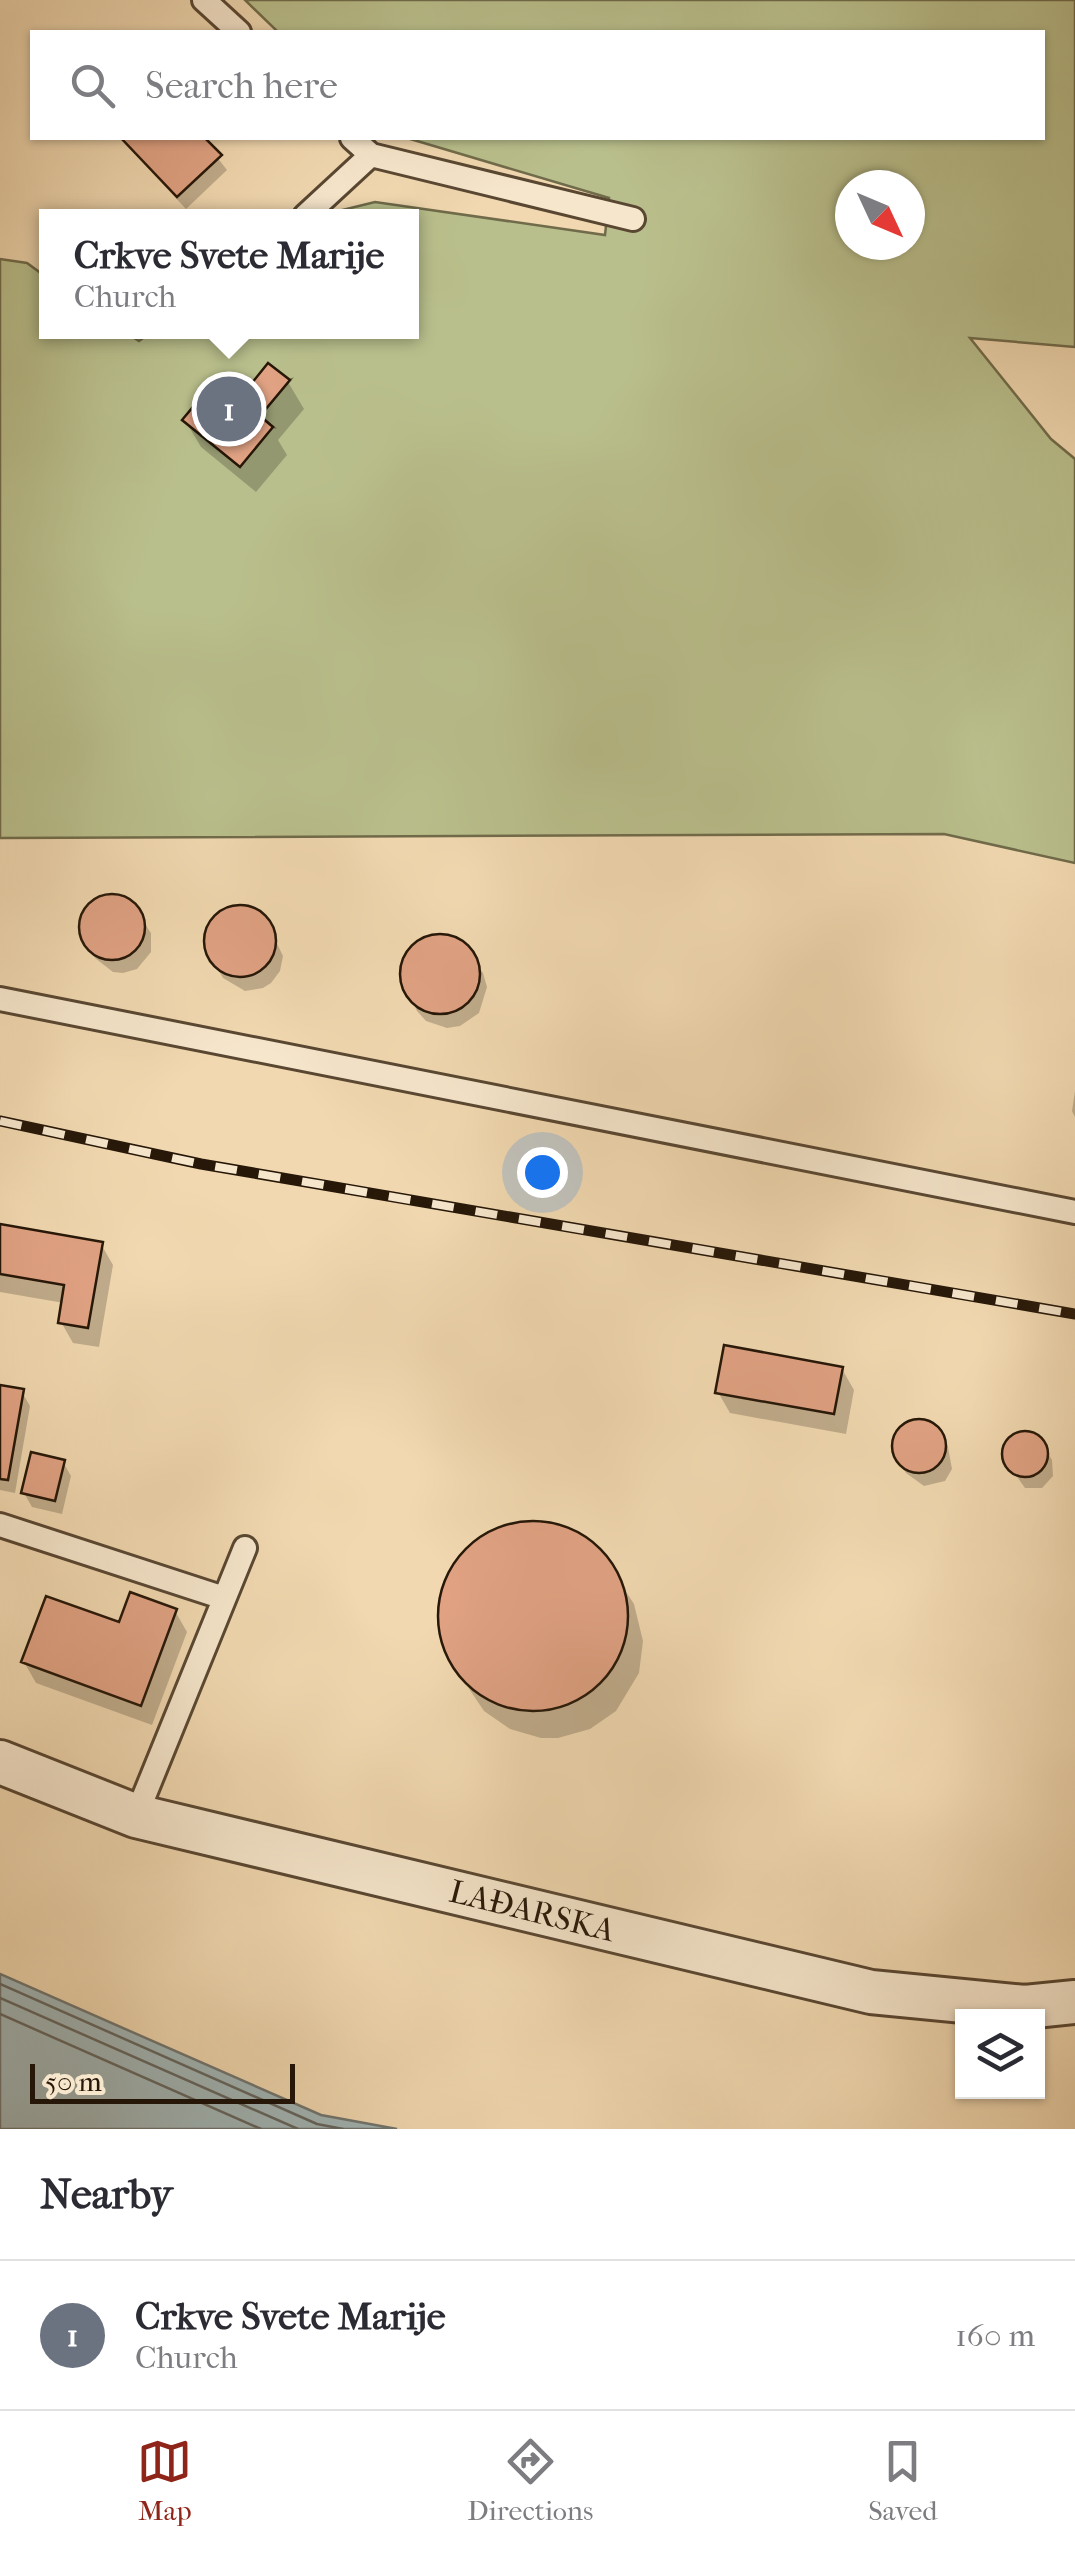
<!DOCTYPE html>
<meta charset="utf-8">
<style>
:root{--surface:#fff;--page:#f2f2f3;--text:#2b2b33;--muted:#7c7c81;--line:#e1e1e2;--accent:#8f2418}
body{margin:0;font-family:"IM FELL French Canon",serif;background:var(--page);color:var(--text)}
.controls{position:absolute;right:30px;bottom:30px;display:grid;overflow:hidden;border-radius:0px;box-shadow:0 2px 8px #0004}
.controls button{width:90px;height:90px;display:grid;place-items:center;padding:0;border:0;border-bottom:2px solid var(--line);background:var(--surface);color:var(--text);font:50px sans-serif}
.compass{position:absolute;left:835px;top:170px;width:90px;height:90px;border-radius:50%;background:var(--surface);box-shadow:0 2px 8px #0004;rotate:134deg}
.scale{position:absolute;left:30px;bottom:25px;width:265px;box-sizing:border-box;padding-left:10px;border:5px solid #261708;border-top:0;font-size:28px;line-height:35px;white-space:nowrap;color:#261708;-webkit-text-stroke:8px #f6e6cc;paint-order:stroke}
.you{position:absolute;left:542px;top:1172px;width:35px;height:35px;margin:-25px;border:8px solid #fff;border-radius:50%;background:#1a73e8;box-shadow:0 0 0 15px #1a73e833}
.badge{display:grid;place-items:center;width:65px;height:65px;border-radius:50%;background:var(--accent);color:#fff;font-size:32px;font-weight:700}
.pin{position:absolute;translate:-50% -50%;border:5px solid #fff;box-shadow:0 2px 10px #0006}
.popup{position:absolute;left:39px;top:209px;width:380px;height:130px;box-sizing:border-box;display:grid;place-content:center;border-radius:0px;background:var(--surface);filter:drop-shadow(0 2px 8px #0005);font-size:32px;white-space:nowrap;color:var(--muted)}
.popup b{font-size:38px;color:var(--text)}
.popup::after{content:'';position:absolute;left:50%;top:100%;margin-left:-20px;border:20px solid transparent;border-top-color:var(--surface)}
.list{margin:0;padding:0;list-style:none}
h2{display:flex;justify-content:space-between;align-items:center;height:130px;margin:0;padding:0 40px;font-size:42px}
h2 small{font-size:32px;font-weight:400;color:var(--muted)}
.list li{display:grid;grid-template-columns:65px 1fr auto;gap:30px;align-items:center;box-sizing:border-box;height:150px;padding:0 40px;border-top:2px solid var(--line)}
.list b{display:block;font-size:38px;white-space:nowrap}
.list p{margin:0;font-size:32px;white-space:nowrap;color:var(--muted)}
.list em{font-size:32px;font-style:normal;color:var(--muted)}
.icon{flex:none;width:55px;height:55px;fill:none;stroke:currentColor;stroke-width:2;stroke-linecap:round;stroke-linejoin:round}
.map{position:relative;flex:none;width:1075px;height:2129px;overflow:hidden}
.search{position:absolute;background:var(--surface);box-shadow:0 2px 8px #0004;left:30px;right:30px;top:30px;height:110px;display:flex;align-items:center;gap:25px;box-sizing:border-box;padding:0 35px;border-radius:0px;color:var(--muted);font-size:38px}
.sheet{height:280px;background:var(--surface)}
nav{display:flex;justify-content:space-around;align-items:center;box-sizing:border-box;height:140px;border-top:2px solid var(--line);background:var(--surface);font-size:28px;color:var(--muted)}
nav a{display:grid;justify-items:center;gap:5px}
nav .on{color:var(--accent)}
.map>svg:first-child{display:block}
.green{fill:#b9bf8c;stroke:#706b4a;stroke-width:2.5;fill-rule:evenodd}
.water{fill:#a1b6b7;stroke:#707671;stroke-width:2.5}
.shadow{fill:#0003}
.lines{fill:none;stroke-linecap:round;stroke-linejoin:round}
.shore{stroke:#646660;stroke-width:2.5}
.building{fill:#e0a283;stroke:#261708;stroke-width:2.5}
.service-casing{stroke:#594732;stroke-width:28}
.minor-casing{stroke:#594732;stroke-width:48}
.service{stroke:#f6e6cc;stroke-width:22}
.minor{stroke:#f6e6cc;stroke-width:42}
.rail-casing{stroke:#261708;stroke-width:11}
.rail{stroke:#f6e6cc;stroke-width:8;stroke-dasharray:22;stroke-linecap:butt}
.labels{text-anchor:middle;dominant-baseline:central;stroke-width:9;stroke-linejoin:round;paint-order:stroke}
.street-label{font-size:32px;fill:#261708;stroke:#f6e6cc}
</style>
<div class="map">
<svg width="1075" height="2129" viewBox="0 0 1075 2129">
<rect width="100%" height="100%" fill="#f1d8b0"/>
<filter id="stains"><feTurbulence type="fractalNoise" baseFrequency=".002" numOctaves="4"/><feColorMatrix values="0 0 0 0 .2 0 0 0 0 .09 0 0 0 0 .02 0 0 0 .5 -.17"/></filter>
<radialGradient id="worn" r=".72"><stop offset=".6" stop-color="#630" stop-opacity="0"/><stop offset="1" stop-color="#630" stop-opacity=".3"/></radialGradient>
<path class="green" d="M245 0H1075V347L970 338 1051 439 1075 459V863L944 834 0 838V259L27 263 46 277V332H125L139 341 151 332H412V216H318L375 202 605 235 609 198 407 138H1042V32H278ZM850 185H910V245H850ZM290 380 260 416 273 427 183 420 202 395 212 402 239 399Z"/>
<path class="water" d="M0 1974 321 2115 397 2129H0Z"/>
<path class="shadow" d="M124 138H202L227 170 186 209 132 151Z
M288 382 304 409 278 440 287 455 256 492 201 447 185 420 239 403Z
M115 896 128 900 151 933V952L137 969 123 973 113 972 95 958 82 926 89 906 100 898Z
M249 909 265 919 283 956 280 971 271 983 263 988 245 991 223 978 209 954 207 938 209 929 221 914 229 910Z
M434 937 459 941 483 973 487 987 479 1013 460 1026 447 1028 426 1021 417 1011 403 982V964L408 954 416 945Z
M1075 1091V1117L1072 1111Z
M0 1226 101 1244 113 1265 99 1347 73 1343 61 1322 64 1303 0 1292Z
M842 1369 854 1390 846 1434 730 1413 718 1392Z
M0 1388 22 1392 30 1406 15 1493 0 1490Z
M913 1422H927L940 1432 948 1447 952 1469 945 1481 924 1486 906 1473 897 1458 896 1436Z
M1019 1434H1030L1043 1445 1052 1460 1053 1476 1042 1488H1025L1006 1461 1007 1444Z
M63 1462 71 1476 62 1514 32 1507 24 1493Z
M518 1524 551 1525 581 1536 598 1549 634 1604 643 1641 639 1673 616 1711 590 1729 558 1738H541L510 1729 484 1711 453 1665 440 1622 444 1590 455 1566 476 1542Z
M175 1611 187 1632 152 1725 36 1683 24 1662 120 1625Z"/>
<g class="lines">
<path class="shore" d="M0 1984 317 2124 343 2129
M0 1998 298 2129
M0 2014 261 2129"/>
</g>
<path class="building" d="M121 138H205L222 155 177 197Z
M268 363 290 380 260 416 273 427 240 467 182 420 203 395 212 402 225 387 239 399Z
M79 927a33 33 0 1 1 66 0a33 33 0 1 1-66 0Z
M204 941a36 36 0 1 1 72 0a36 36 0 1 1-72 0Z
M400 974a40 40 0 1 1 80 0a40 40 0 1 1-80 0Z
M0 1224 103 1242 88 1328 58 1323 64 1285 0 1274Z
M724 1345 843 1367 834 1414 715 1393Z
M0 1385 24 1389 8 1480 0 1479Z
M892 1446a27 27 0 1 1 54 0a27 27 0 1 1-54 0Z
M1002 1454a23 23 0 1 1 46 0a23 23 0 1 1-46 0Z
M31 1452 65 1460 55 1501 21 1493Z
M438 1616a95 95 0 1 1 190 0a95 95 0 1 1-190 0Z
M130 1592 177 1609 141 1706 21 1662 46 1596 119 1622Z"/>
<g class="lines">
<defs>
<path id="service" d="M204 0 239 32
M352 138 371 155 633 219
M305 216 371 155
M0 999 1075 1212
M0 1525 224 1598
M136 1816 245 1548"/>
<path id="minor" d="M0 1762 136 1816 871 1992 1025 2007 1075 2002"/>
</defs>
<use href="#service" class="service-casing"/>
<use href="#minor" class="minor-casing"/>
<use href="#service" class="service"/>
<use href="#minor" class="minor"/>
<defs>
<path id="rail" d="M0 1121 201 1164 1075 1314"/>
</defs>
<use href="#rail" class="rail-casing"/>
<use href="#rail" class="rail"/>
</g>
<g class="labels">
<g class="street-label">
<text transform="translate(532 1911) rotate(14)">LAĐARSKA</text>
</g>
</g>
<rect width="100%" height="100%" filter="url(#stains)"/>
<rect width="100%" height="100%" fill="url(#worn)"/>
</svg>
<div class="controls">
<button><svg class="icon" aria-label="layers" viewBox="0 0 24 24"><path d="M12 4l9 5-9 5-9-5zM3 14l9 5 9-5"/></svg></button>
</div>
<svg class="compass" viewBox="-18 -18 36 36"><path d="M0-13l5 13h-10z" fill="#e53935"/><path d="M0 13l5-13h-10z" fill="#7c7c81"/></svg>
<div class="scale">50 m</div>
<div class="you"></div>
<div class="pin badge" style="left:229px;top:409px;background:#6b7280">1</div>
<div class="popup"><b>Crkve Svete Marije</b>Church</div>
<div class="search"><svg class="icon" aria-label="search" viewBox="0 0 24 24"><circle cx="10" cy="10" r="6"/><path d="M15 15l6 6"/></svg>Search here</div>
</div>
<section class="sheet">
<h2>Nearby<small></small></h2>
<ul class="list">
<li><span class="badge" style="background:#6b7280">1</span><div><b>Crkve Svete Marije</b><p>Church</p></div><em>160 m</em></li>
</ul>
</section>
<nav>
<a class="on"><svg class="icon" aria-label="map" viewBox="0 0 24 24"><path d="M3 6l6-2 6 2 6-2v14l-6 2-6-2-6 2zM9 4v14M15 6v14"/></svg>Map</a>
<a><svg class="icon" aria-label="directions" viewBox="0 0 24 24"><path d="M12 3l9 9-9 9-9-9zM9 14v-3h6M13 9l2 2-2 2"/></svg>Directions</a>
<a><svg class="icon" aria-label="saved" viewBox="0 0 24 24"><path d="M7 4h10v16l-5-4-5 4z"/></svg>Saved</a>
</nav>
